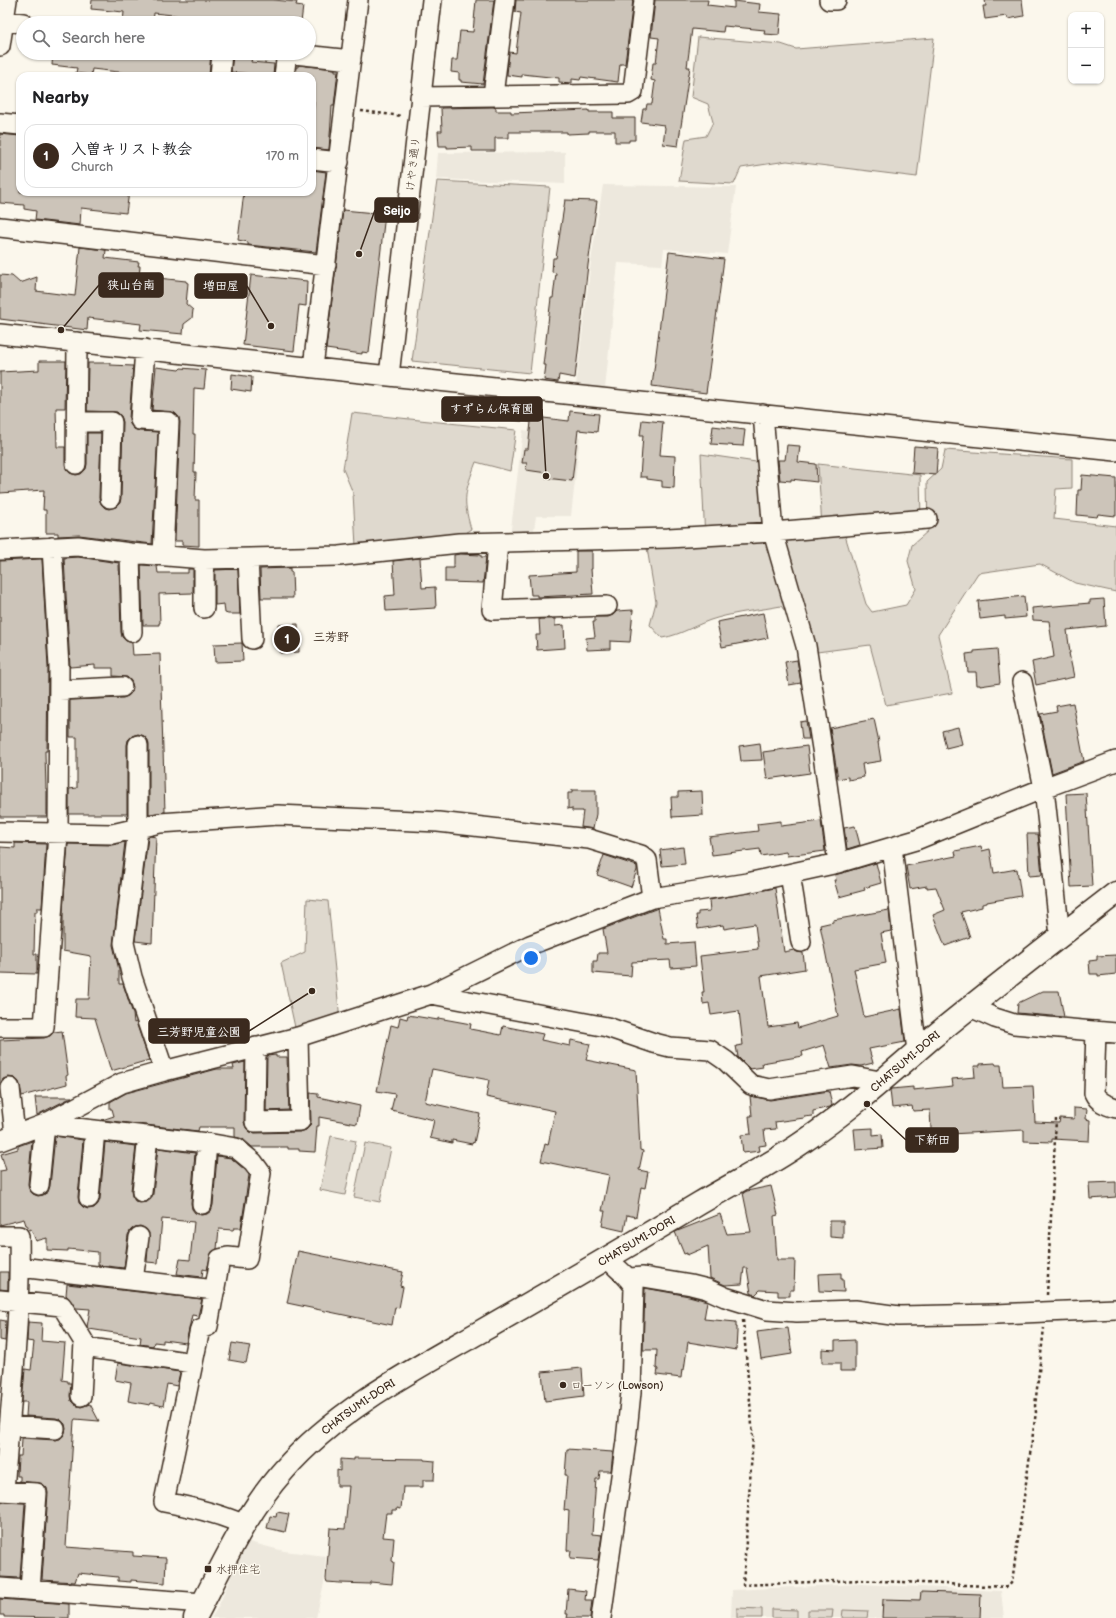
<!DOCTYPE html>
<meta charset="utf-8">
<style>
:root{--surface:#fff;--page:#f2f2f2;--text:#202124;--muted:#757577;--line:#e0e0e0;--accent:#3b2a1e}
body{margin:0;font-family:"Balsamiq Sans","Klee One",sans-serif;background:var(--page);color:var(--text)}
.controls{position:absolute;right:12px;top:12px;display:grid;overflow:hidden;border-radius:8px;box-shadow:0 1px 3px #0004}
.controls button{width:36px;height:36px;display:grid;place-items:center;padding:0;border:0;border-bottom:1px solid var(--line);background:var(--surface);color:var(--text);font:20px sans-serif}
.you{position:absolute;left:531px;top:958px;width:14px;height:14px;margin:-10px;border:3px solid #fff;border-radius:50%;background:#1a73e8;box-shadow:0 0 0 6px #1a73e833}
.badge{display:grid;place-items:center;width:26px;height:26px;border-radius:50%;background:var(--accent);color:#fff;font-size:13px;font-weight:700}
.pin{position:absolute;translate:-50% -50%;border:2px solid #fff;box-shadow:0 1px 4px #0006}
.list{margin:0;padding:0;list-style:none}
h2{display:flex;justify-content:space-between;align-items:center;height:52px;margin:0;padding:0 16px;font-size:17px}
h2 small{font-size:13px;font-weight:400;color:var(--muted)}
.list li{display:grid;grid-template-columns:26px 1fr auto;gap:12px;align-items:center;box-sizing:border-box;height:64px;margin:0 8px 8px;padding:0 8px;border:1px solid var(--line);border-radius:12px}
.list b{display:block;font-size:15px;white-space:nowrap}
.list p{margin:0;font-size:13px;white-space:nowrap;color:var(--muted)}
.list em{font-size:13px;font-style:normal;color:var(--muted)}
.icon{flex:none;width:22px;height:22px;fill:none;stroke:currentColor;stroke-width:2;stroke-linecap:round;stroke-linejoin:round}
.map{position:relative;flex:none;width:1116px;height:1618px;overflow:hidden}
.search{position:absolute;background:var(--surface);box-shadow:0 1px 3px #0004;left:16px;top:16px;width:300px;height:44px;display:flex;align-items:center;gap:10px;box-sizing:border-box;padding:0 14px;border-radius:22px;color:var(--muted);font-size:15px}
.panel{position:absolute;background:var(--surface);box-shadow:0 1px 3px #0004;left:16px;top:72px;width:300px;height:124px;border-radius:12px}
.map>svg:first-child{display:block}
.built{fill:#ede8dd}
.green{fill:#dfd9ce;stroke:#8d8276}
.building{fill:#ccc4b9;stroke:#3b2a1e}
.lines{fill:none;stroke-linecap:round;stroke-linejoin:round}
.minor-casing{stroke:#3b2a1e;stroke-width:22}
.major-casing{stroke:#3b2a1e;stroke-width:25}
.path{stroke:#3b2a1e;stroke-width:2.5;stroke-dasharray:3 3;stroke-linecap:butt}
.minor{stroke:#fbf7ec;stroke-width:19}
.major{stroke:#fbf7ec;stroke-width:22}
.poi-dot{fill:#3b2a1e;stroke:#fbf7ec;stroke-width:1.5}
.labels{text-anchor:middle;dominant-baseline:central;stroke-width:3;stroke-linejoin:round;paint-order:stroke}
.street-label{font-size:11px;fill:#3b2a1e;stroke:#fbf7ec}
.poi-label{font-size:11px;fill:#3b2a1e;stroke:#fbf7ec;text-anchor:start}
.neighbourhood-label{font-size:12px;font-weight:bold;fill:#3b2a1e;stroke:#fbf7ec}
.leader{fill:none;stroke:#3b2a1e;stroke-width:1.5}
.callout-dot{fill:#3b2a1e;stroke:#fbf7ec;stroke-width:1.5}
.callout{fill:#3b2a1e;stroke:#3b2a1e;stroke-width:1.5}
.callout-label{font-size:12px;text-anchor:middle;font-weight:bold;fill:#fff}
</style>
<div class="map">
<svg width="1116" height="1618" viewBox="0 0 1116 1618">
<rect width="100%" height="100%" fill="#fbf7ec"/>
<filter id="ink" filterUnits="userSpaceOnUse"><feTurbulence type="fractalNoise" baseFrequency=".025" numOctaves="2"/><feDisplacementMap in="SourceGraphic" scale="8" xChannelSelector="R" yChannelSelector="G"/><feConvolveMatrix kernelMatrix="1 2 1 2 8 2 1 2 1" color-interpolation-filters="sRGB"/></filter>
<g filter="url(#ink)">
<path class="built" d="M565 152V184L436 179 438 153Z
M603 185 736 187 727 254 664 249 662 265 618 263 605 389 576 385 591 261Z
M523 430 580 437 571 516H536L533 537H510Z
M249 1542 284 1551 326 1556 324 1583 316 1618H211L218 1607 237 1563Z
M860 1584 1001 1591 1004 1618H731L732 1590Z"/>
<path class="green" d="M698 37 781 44 796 49 934 38 917 177 787 161 741 168 734 184 679 181 686 139 706 136 713 122 708 104 691 97Z
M437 181 550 187 530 373 412 361Z
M352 413 516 430 510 471 476 462C465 492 462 498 471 529L460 536 356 546 353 493 343 469Z
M945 450 1072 459V488L1056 489 1054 519 1116 526V592L1075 583 1040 564 978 573 938 635 952 693 886 705 870 645 817 652 781 606C760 610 738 612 717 618 698 623 682 635 662 638L650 625 656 602 646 542 705 540 701 454 763 463 769 539 844 532 866 604 872 612 906 605 916 589 908 561 912 545 928 531 927 482 941 469Z
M818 464 920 475 921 519 822 527Z
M307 899 328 901 340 1020 296 1032 281 963 305 952Z
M331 1136 356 1141 345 1195 320 1190Z
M365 1143 391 1148 380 1202 354 1197Z
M737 1608 762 1609V1618H737Z
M772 1609 797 1610V1618H772Z
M808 1610H833L832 1618H808Z
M843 1610 868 1611 867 1618H842Z"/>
<path class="building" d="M92 0H273L297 2 296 5 303 6 301 23H258L233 19 232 23H182V16L154 13 153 23H133L123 22 124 12 91 9Z
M476 0H494L483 84 461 82V80H459V73L451 72 452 60H457L460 31 473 32Z
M516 0H633L625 64H620L618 82 581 77 580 80 572 79V83L559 82V78L522 74V77L507 75 509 52 516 53 521 13 515 12Z
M655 0H708L707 5 734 8V1L760 4 759 12 781 14 779 35 764 34 765 30 724 26 723 32 692 29 687 67H690L678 146 663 144 665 128 664 125 641 122 643 109H646L647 104H652L655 81 651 80 653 63H656L659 38 651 37Z
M985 0H1022L1024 16 1008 19 1007 16 985 19 983 6H986Z
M53 53H137L136 54 173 58V53H211L209 76H136V74L92 69 91 75 76 73 77 68 52 65Z
M233 55 252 58 251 62 274 64 273 76H253V74L231 72Z
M298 65 335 69V71H338L334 106H332L329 150 312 148V126L314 104V101H312V76H295L296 67H298Z
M493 107 496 108V111H511V113L589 110V112H613V118H635V140H629V142H615V131H589V133L567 134V132H509V138H495V151H472V147L447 148V146H439L438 131H442L441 108Z
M0 134 20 136V192H98L109 193V192H129L126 213 81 208 80 225 35 220 36 211 24 209V205L0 203Z
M312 170 326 172 316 252 248 245V242L238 240 244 192H312Z
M565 200 597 201 588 265 575 378 559 375 558 382 544 380 546 365H543L551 298H553L556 273 552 272 553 258H556Z
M343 210 385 214 369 353 362 352V354L326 349Z
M80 247 106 250 105 258 139 262 138 266H140L139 276 186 281V282L188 283 186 304 193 310 192 318 184 324 183 334 140 330 141 324 88 318 87 330 0 319V275L12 276 20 283 37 277 36 291 75 296Z
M669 252 724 259 706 393 652 386Z
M251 275 307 281 306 306 299 305 294 351 243 345Z
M39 361H66L65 408H56L57 447H65V464L66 469 70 473 76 475 81 474 86 469 87 464V433H101L99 498 101 504 105 508 109 509 116 507 120 503 121 498 123 422 121 416 117 412 87 411 88 363H110V365L133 366 129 419 130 424 134 429 139 431 158 432 152 544 79 535 58 536V533H46V510H43L44 490 0 493V372L39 370Z
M156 367 179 370 181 368 206 370 204 389 194 388 193 434H195L194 472H196L195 500H199V546L182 545V541H175L180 422 179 417 175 413 152 410Z
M232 374 252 377 251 392 231 389Z
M513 405 536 408 535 417 569 421 570 411 599 414 597 432 578 430 572 481 546 478 547 473 526 470 527 463H522L524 449H528L531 422 511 420Z
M642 420 663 422 660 455 675 456 674 488 662 487V481L647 479V477H640L643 435H640Z
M713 426 745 430 743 446 711 444Z
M787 445 800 446 798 462 816 464 817 482 791 479V481L780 480 778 460H785Z
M914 446 938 448 936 475 912 473Z
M1082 475 1116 478V516L1098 514 1097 517 1077 515 1078 490H1081Z
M576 551H592V569H591L593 594 537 597V595H531L529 575 576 572Z
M460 554 481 555V557H486L483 583 445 582V568H454V555Z
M78 557 119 563 121 632 122 637 126 641 132 643 133 655 160 654 165 812 149 814V745L148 740 144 736 138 734 132 736 128 740 127 745V814H69V789L77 788V737H70V700L123 698 128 696 132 692 133 687 131 681 127 677 113 676V668H95V665L70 667 64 558Z
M420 558 422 588 435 587 436 608 386 611 385 596 395 595 393 561Z
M42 559 48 667 47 751H45V753L46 789H47V817H0V561Z
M141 565 157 566 158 573H188V569H193V593L159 594 160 623H159V625H143Z
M290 568V572H292L293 598H261L260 569Z
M238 569 240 614H228L225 613 224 604 215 605V570Z
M1024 596 1026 617 1005 619V616L980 619 978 601Z
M1104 599 1106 626 1067 630 1070 653H1069L1074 677 1036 685 1032 662 1054 657 1049 621 1033 620 1032 608 1090 603V600Z
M633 610 630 642 610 641V649L587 650 586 638 595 637 593 622H595V617H608L613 615 617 611Z
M763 613 768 638 722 647 717 622Z
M539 619H555V626L564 625 565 648 537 650 536 635H540Z
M298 624 299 652 280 653 278 625Z
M242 643 243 661 215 662 214 644Z
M997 649 1000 683 980 686V685H977L976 672H968L966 654 974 653V651Z
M797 660 801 683 789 685 785 662Z
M1073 703 1084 761 1052 773 1040 714 1057 711 1056 706Z
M874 719 879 742H878L881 761 862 764 864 777 848 780V777L838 779 830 728Z
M806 721 809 739H802L800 722Z
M958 727 962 744 946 748 942 731Z
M760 743 762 760 741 761 739 746Z
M807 746 810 773 767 779 763 752Z
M572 790H596V814L593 829 581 827 583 811H572V808L568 809V793H572Z
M702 791 703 815 672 817 671 797H678V792Z
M1086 793 1092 886 1071 887 1066 794Z
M781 821V826L821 821 825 851 787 856 786 852 761 856 760 849 712 855 709 837 758 831 757 824Z
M855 826 860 845 847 849 844 828Z
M1027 834H1038L1042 875 1029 876Z
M150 836 156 837 152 943 135 941 148 837Z
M125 842 113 945 119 970V984H123L133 1014 134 1023 136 1022 149 1060 111 1071 95 1018 75 1017 76 999H89L91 956 63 951V911L68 844 112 845Z
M15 843 46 844 42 908H37V912H35L34 954H37V974L0 973V847L15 848Z
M981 846 982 851 990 849 994 873 1017 869 1021 896 987 902V903L982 904V907L961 912 970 937 945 946 933 915 945 910 936 887 927 888V886L910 889 906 866 956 856 955 851Z
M683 847 685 864 662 866 660 850Z
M604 855 637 866V870L631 887 597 875Z
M876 863 881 883 864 888 865 890 839 897 834 880H836L835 875Z
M775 888 784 952 794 950 797 952 803 953 805 969 761 976 768 1027 797 1023 798 1028 838 1016 820 925 833 922V920L889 910 891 931 881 933 886 963 854 969 864 1017 901 1009 905 1042 869 1049 873 1063 861 1066 852 1065 831 1068 824 1045 802 1052 803 1056 762 1063 763 1067 750 1069 738 1057 736 1046 743 1045 739 1011 711 1015 709 1003 703 1004 702 992H704L700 956 758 949 755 924 724 929 723 925 698 929 696 915H698V912L710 911 709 900Z
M658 908 664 939H667V944L694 942 696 966 671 968 670 960 632 962 631 976 593 973V961H597L598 953H607L603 929Z
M1116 955V974L1098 976V974H1090L1089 961 1097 960V956Z
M1043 991H1059L1064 1017 1017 1013 1018 1003Z
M408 1015 438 1020V1018L471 1024 470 1029 501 1035 503 1026 543 1034 541 1040 570 1046 571 1040 590 1044 586 1060 636 1070 640 1150 643 1151 639 1170 648 1172 645 1188 641 1187 636 1217 627 1215 624 1231 602 1226 605 1211H602L609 1175 541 1161 545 1144 548 1145 555 1111 486 1097 489 1080 432 1069 425 1102 480 1114 474 1143 473 1142 472 1144 452 1140V1143L430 1138 434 1120 391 1110 395 1094 377 1091 391 1025 398 1027 400 1017 407 1019Z
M62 1031 68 1075 66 1076 67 1084 22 1096 19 1082 15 1078 8 1077 3 1079 0 1084V1040L44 1038 50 1036 54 1032Z
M276 1055V1057H287L289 1110 266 1111 267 1056Z
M245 1062 244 1122 246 1128 250 1132 255 1133 300 1132 306 1130 310 1126 311 1121 310 1093 318 1094V1097L360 1106 357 1124 319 1117V1126H317L315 1152 299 1151V1149H288V1147H252L243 1139 235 1137V1127H199L198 1131 102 1120 114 1116 112 1109H110V1102L126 1093 217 1069H234L233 1065Z
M995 1063 996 1065H1001L1003 1087 1033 1086 1035 1122 1059 1123 1060 1118 1074 1119V1108L1087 1109 1086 1119 1090 1120 1089 1141 1052 1139V1142L1024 1141V1130L950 1134V1147H932L930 1110 913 1111 912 1106 892 1108 890 1090 891 1089 913 1087V1090L953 1086 952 1079 975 1077 974 1066H980V1064Z
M829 1091 832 1105 830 1107 813 1111V1116L804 1117V1118L775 1122 776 1129 764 1130 766 1145 759 1146 760 1151 743 1153 741 1135 751 1134 749 1116H752L750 1096 770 1100Z
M35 1097H72L37 1115Z
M873 1128V1135L882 1134 883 1148 856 1150 854 1129Z
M55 1136 83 1140 78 1197 79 1203 83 1207 88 1209 94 1208 98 1204 100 1199 105 1142 136 1146 131 1191 132 1196 135 1201 140 1203 147 1202 151 1199 153 1194 158 1148 195 1153 191 1203 192 1209 195 1213 201 1215 207 1214 211 1211 213 1205 217 1156 231 1158 245 1170 249 1175 241 1228H234L233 1230 219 1229 217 1249 212 1252 207 1270 203 1269 202 1277 177 1274 180 1259 190 1260 194 1222 162 1219 158 1263 147 1262 149 1233 146 1229 140 1226 135 1227 131 1230 128 1235 124 1268 98 1265V1252L68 1249V1251L47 1250V1238L36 1241 31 1229 29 1230 27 1225H26L24 1219 0 1225V1171L6 1170 1 1154 18 1149V1146L32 1141 28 1184 29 1189 33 1194 38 1196 43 1195 48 1192 50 1186Z
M1116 1182V1197L1090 1199 1089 1183Z
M771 1186 778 1215 774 1216 777 1260H795L794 1290H790V1296H778V1291L760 1290 755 1295 751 1293 747 1268H744L742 1284 725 1285 710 1278 708 1246 687 1255V1253L684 1254 675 1232 720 1214 727 1234 751 1232 743 1193 747 1191Z
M830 1221H843V1238L830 1237Z
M298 1251 403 1272 400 1286 403 1287 399 1308 395 1307 392 1325 287 1303Z
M0 1272H8V1290L0 1289Z
M841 1273V1279H843L844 1292 819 1291 818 1274Z
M67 1284 202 1299 198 1316 192 1315 186 1343 163 1340V1343L154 1342 153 1346 140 1344 141 1337 89 1329 87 1327 90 1309 76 1308 66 1295Z
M645 1288 689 1296 707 1301 704 1319 736 1322V1327H737V1332L736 1350 688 1342 684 1370 682 1369 681 1378 657 1375 658 1369 656 1368 657 1350H643Z
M0 1320 6 1321 5 1341 0 1340Z
M28 1322 42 1323 41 1341 65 1343 62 1380 68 1381V1383H71L70 1396 71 1401 75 1405 81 1407 90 1404 99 1421 75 1419 74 1421 66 1547 133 1552V1556L166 1558 165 1583 131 1580V1582L118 1581V1577L78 1573 75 1582 42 1580 48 1493 47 1488 43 1484 20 1481V1476H17L18 1456H21L22 1438 55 1440 60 1439 64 1435 66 1429 65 1424 61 1420 56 1418 26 1416 27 1402H22L25 1369 31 1370 34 1342 27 1341Z
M788 1328 792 1354 761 1359 757 1332Z
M855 1340V1371H840V1363H822V1349L835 1350V1341Z
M232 1343 250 1346 246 1363 229 1360Z
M118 1363 180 1372 177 1386 167 1384 163 1406 151 1403 150 1405 128 1401 131 1383 115 1380Z
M582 1368 584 1396 545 1401 542 1372Z
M567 1449 613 1452 611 1471H600L599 1479H596L592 1534 602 1535 598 1560 570 1558 571 1551H567L569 1511 564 1510 567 1475H565Z
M354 1458 424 1459V1460L435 1461 434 1480H423V1487H403L401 1509 397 1508V1510H392V1513H386L383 1537 394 1538 392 1561 394 1562 392 1584 370 1582V1584L340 1583 327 1582 326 1579 330 1528 345 1529 349 1486H337V1470L340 1471V1459L354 1460Z
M0 1502 25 1503 20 1578 0 1577Z
M277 1512 289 1514 285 1532 267 1528 270 1516 276 1517Z
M568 1589 586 1591 585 1600H592L590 1618H567L568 1614H566Z
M921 1592 981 1594 980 1618H882L883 1599 920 1600Z
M0 1599 69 1604V1618L4 1617V1615H0Z"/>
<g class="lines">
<defs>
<path id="minor" d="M829 0H836
M4 21 23 23
M0 46 7 0
M285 53 351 60
M220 76 222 53
M284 76 287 53
M493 95 505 0
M420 97 628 94 633 91 644 0
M0 123 20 125
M312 159 339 162
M0 227 326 265
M0 334 389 376 1116 451
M145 349 140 420 169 422 163 555
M313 367 358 0
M389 376 432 0
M763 414 773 532 806 646 823 755 838 863
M76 422H112L110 498
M76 464 77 342
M498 543 492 610 607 606
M0 550 78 546 130 553 204 559 339 556 459 543 668 538 773 532 927 519
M130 553 132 632
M204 559V608
M248 559 252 639
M1022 682 1044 788 1060 936
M59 690 122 687
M138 745V829L124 943 132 977 164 1071
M0 832 112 834 160 823 278 815 438 822 589 839 641 855 647 860 652 898
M892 847 917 1051
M790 874 801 942
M431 994 607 1027 654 1043 670 1047 710 1050 726 1061 751 1085 769 1089 853 1076 880 1081
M970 1007 995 1018 1014 1024 1116 1033
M0 1027H44L58 834 59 667 52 547
M1096 1031 1094 1093C1098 1102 1106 1105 1116 1108
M256 1047 255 1122 300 1121 298 1037
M10 1088 15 1135
M47 1122 59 1126 207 1143 236 1148 253 1162 261 1173 247 1259 228 1257 220 1259 208 1326 200 1329 164 1502C192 1507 218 1513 245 1525
M0 1141 45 1124 122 1083 164 1071 298 1037 431 994 530 945 652 898 747 883 838 863 892 847 916 840 1044 788 1116 761
M39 1185 45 1124
M142 1192 148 1136
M89 1198 95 1130
M202 1204 207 1143
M0 1236H19C21 1321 10 1406 4 1491
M20 1267 215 1290
M630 1278 643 1277 691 1285 707 1289 725 1297 767 1310 797 1312 855 1310 899 1316 996 1314 1116 1309
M133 1280 139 1237
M0 1300 62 1306 84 1342 81 1396
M84 1347 193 1363
M9 1426 55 1429
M0 1491 37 1493 30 1590
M0 1588 203 1603
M601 1618 626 1441 631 1392 634 1287C628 1275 616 1269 608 1258"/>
<g id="major">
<path id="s1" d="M195 1618C222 1567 245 1513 284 1470 335 1411 411 1371 478 1333 553 1290 627 1247 700 1203 734 1183 770 1165 803 1142 849 1111 891 1073 933 1037 993 988 1055 940 1116 893"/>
</g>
</defs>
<use href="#minor" class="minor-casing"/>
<use href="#major" class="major-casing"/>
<path class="path" d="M361 111 402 116
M1047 1295 1056 1119
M743 1320 753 1437 743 1585 859 1580 1008 1587 1012 1582 1036 1412 1035 1406 1044 1328"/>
<use href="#minor" class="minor"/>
<use href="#major" class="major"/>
</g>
</g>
<g class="poi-dot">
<circle cx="563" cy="1385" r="4"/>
<rect x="204" y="1565" width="8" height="8" rx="2"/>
</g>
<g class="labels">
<g class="street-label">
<text transform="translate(413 164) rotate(-84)">けやき通り</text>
<text stroke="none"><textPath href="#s1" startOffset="919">CHATSUMI-DORI</textPath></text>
<text stroke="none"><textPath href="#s1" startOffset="595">CHATSUMI-DORI</textPath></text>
<text stroke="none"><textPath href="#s1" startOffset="271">CHATSUMI-DORI</textPath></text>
</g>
<g class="poi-label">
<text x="571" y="1385">ローソン (Lowson)</text>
<text x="216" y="1569">水押住宅</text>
</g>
<g class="neighbourhood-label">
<text x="331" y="637">三芳野</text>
</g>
</g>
<path class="leader" d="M359 254L375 210M61 330L99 285M271 326L247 286M546 476L542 409M312 991L249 1031M867 1104L906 1140"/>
<g class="callout-dot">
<circle cx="359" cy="254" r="4"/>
<circle cx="61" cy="330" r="4"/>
<circle cx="271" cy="326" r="4"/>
<circle cx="546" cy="476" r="4"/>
<circle cx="312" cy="991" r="4"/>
<circle cx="867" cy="1104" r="4"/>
</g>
<g class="callout">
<rect x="375" y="198" width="43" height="24" rx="4"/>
<rect x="99" y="273" width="64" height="24" rx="4"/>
<rect x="195" y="274" width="52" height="24" rx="4"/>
<rect x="442" y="397" width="100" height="24" rx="4"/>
<rect x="149" y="1019" width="100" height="24" rx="4"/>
<rect x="906" y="1128" width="52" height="24" rx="4"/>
</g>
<g class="callout-label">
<text x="397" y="215">Seijo</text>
<text x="131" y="289">狭山台南</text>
<text x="221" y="290">増田屋</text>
<text x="492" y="413">すずらん保育園</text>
<text x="199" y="1036">三芳野児童公園</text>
<text x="932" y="1144">下新田</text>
</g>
</svg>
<div class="controls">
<button>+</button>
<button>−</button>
</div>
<div class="you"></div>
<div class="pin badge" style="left:287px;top:639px">1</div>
<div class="search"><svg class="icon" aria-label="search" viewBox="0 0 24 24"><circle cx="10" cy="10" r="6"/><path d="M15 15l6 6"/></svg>Search here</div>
<section class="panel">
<h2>Nearby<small></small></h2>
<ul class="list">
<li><span class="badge">1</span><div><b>入曽キリスト教会</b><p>Church</p></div><em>170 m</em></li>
</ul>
</section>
</div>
